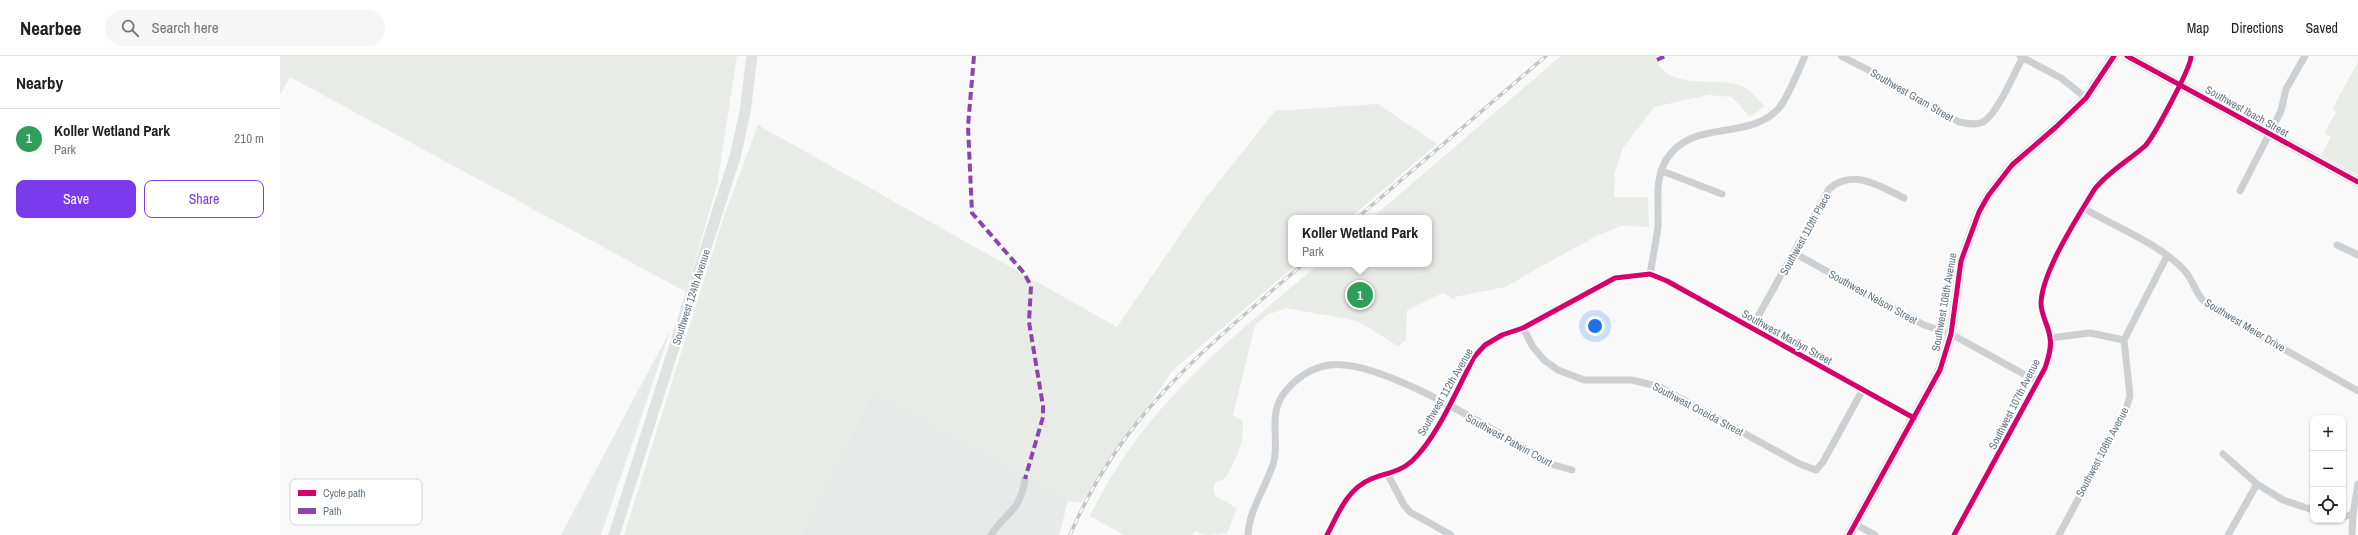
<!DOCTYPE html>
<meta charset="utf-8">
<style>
:root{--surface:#fff;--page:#f6f6f6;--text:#202124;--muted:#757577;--line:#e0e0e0;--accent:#7c3aed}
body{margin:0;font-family:"Archivo Narrow",sans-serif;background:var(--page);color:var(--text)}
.controls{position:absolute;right:12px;bottom:12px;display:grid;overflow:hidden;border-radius:8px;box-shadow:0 1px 3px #0004}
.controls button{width:36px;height:36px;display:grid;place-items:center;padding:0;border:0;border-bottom:1px solid var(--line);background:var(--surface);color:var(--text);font:20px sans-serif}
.you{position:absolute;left:1315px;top:270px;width:14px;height:14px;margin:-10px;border:3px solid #fff;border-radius:50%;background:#1a73e8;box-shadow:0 0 0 6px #1a73e833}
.badge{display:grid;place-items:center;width:26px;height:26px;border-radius:50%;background:var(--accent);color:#fff;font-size:13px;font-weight:700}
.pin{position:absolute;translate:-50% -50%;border:2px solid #fff;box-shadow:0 1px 4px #0006}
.popup{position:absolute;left:1008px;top:159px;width:144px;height:52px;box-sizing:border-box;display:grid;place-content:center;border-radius:8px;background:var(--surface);filter:drop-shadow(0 1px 3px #0005);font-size:13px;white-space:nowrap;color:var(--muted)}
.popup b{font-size:15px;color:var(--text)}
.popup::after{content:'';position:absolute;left:50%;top:100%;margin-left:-8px;border:8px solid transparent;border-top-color:var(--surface)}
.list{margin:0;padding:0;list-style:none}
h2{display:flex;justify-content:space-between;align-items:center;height:52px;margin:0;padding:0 16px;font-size:17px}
h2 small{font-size:13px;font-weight:400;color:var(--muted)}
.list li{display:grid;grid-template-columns:26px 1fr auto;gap:12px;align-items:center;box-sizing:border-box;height:60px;padding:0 16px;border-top:1px solid var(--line)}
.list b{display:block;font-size:15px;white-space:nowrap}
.list p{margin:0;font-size:13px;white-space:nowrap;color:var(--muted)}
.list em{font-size:13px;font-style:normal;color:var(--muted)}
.actions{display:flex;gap:8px;padding:12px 16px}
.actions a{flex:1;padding:9px 0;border:1px solid var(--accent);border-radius:8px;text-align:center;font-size:14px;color:var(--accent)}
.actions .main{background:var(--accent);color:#fff}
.icon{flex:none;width:22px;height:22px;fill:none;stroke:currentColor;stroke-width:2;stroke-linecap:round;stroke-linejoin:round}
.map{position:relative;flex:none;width:2078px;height:479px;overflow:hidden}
header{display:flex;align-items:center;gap:24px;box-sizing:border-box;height:56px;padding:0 20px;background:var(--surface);border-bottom:1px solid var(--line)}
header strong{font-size:19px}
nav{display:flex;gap:22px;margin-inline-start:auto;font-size:14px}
.search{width:280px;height:36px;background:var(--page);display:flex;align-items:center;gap:10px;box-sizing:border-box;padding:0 14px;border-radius:22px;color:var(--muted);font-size:15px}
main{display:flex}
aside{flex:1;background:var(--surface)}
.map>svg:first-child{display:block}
.built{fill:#e8e9e9}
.green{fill:#e8ebe6}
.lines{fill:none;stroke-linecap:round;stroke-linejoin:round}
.street{stroke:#cecfd0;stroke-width:7}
.secondary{stroke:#e1e2e2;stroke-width:10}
.primary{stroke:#e1e2e2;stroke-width:11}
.rail-casing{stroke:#c3c5c6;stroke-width:3.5}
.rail{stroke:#fff;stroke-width:2;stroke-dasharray:6;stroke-linecap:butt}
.quiet{stroke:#8e44ad;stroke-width:4;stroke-dasharray:8 4;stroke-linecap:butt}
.cycleway-casing{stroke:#fff;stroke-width:8}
.cycleway{stroke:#d6006c;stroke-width:5}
.labels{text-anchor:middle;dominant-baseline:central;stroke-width:4;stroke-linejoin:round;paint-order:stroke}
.street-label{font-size:11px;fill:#657683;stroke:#fff}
.key{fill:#fff;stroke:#d1d6da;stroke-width:1}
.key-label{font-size:11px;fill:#657683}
</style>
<header>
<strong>Nearbee</strong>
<div class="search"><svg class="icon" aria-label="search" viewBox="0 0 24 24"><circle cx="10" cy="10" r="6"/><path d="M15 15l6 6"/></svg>Search here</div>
<nav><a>Map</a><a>Directions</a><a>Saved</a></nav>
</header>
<main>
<aside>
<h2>Nearby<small></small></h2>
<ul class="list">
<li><span class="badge" style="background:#2e9e5b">1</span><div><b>Koller Wetland Park</b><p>Park</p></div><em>210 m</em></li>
</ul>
<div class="actions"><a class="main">Save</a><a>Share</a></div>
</aside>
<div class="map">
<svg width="2078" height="479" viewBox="0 0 2078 479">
<rect width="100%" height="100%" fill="#f9f9f9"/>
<path class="built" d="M391 273 321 479H281Z
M594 337 788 445 779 479H520Z"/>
<path class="green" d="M0 0H457L437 129 406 236 10 21 0 39Z
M1281 0H1375C1384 35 1434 21 1459 29 1468 31 1478 44 1485 50L1470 61 1452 41 1428 39 1374 51 1343 92 1335 116 1334 141H1368L1369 171 1341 170 1314 181 1225 231 1174 241 1177 245 1163 237 1127 254 1126 284 1118 290 1078 265 1006 252 987 259 975 269 953 359 962 364C967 383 954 406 946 422L936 426 933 433 935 440 957 452 947 477 926 479 915 475 912 479H844L810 460C864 349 947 286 1039 208H1149V162H1092Z
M2078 6V119L2041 99 2051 81 2044 77 2056 56 2052 53Z
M1098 48 1157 88 1070 162H1011V208H1017L892 315 801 447 788 445 594 337 520 479H344L444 160 478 69 837 271 922 147 995 55Z"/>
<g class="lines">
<path class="street" d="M1561 0 1594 17 1679 66C1686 67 1696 70 1703 66 1718 57 1734 17 1743 1
M1740 0 1781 22 1806 42
M1382 115 1442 138
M1960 135 2001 55 2006 33 2025 0
M1803 152C1832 169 1879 188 1902 212 1916 225 1912 238 1933 253L2078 335
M2057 189 2078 199
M1514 197 1644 269 1671 278 1758 326
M1370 218C1373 202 1376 186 1378 170 1379 147 1374 125 1386 104 1411 62 1469 86 1499 52 1509 40 1518 15 1525 0
M1243 272 1253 291 1264 304 1278 314 1304 324H1352L1380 331 1520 408 1536 414 1543 406 1582 335
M1471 273 1549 133C1574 112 1599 130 1624 142
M1770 282 1810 277 1844 284
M1943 398 1977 428 2003 444 2033 454
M1108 419 1124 449 1130 456 1171 479
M2063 461 2073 458
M1575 468 1595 479
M711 479C726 455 740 457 745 423
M968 479C969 453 987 430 994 405 999 383 989 361 1002 340 1013 324 1030 312 1049 309 1102 301 1225 382 1274 409L1292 414
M1047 479C1058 458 1067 433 1091 423 1106 417 1120 416 1132 405 1157 382 1178 331 1194 301L1205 289 1222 279 1243 272 1335 222 1370 218 1387 225 1634 362
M1674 479 1765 312C1768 303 1772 292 1770 282 1769 270 1761 260 1761 247 1762 216 1797 162 1814 134 1828 116 1848 105 1865 90 1873 82 1912 10 1911 0
M1779 479 1846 353 1850 340 1844 284 1887 200
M1948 479 1977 428
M2072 479 2073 458 2078 428"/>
<path class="secondary" d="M1847 0 2078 126
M1569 479 1660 314 1671 278 1681 205 1699 156 1708 140 1732 109 1776 71 1806 42 1834 0"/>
<path class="primary" d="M334 479 455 101 465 56 472 0"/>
<defs>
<path id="rail" d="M1077 162 1266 0
M790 479C842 357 926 292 1023 208"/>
</defs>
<use href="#rail" class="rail-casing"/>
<use href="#rail" class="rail"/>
<path class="quiet" d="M694 0 688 70 692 157 744 217 751 230 749 266 763 350V361L745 423
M1377 4 1385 0"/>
<defs>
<path id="cycleway" d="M1847 0 2078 126
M1047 479C1058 458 1067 433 1091 423 1106 417 1120 416 1132 405 1157 382 1178 331 1194 301L1205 289 1222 279 1243 272 1335 222 1370 218 1387 225 1634 362
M1569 479 1660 314 1671 278 1681 205 1699 156 1708 140 1732 109 1776 71 1806 42 1834 0
M1674 479 1765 312C1768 303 1772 292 1770 282 1769 270 1761 260 1761 247 1762 216 1797 162 1814 134 1828 116 1848 105 1865 90 1873 82 1912 10 1911 0"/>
</defs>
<use href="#cycleway" class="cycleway-casing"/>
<use href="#cycleway" class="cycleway"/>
</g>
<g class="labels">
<g class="street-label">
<text transform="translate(1632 39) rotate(30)">Southwest Gram Street</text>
<text transform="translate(1967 55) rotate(29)">Southwest Ibach Street</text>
<text transform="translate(1525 178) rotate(-61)">Southwest 110th Place</text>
<text transform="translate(411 241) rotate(-72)">Southwest 124th Avenue</text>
<text transform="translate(1593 241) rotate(29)">Southwest Nelson Street</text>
<text transform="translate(1664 246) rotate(-80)">Southwest 108th Avenue</text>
<text transform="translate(1965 269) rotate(31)">Southwest Meier Drive</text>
<text transform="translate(1507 281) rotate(29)">Southwest Marilyn Street</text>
<text transform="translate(1165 336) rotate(-60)">Southwest 112th Avenue</text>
<text transform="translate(1734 348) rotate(-63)">Southwest 107th Avenue</text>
<text transform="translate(1418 353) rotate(28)">Southwest Oneida Street</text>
<text transform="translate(1229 384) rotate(29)">Southwest Patwin Court</text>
<text transform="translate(1822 396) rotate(-62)">Southwest 106th Avenue</text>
</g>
</g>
<rect x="10" y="423" width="132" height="46" rx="6" class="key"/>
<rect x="18" y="434" width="18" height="6" fill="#d6006c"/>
<rect x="18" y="452" width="18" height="6" fill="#8e44ad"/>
<g class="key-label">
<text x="43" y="441">Cycle path</text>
<text x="43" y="459">Path</text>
</g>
</svg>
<div class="controls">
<button>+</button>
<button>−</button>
<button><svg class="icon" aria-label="locate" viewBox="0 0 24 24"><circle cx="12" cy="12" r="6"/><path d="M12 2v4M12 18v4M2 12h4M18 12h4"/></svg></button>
</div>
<div class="you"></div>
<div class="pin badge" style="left:1080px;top:239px;background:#2e9e5b">1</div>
<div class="popup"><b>Koller Wetland Park</b>Park</div>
</div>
</main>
